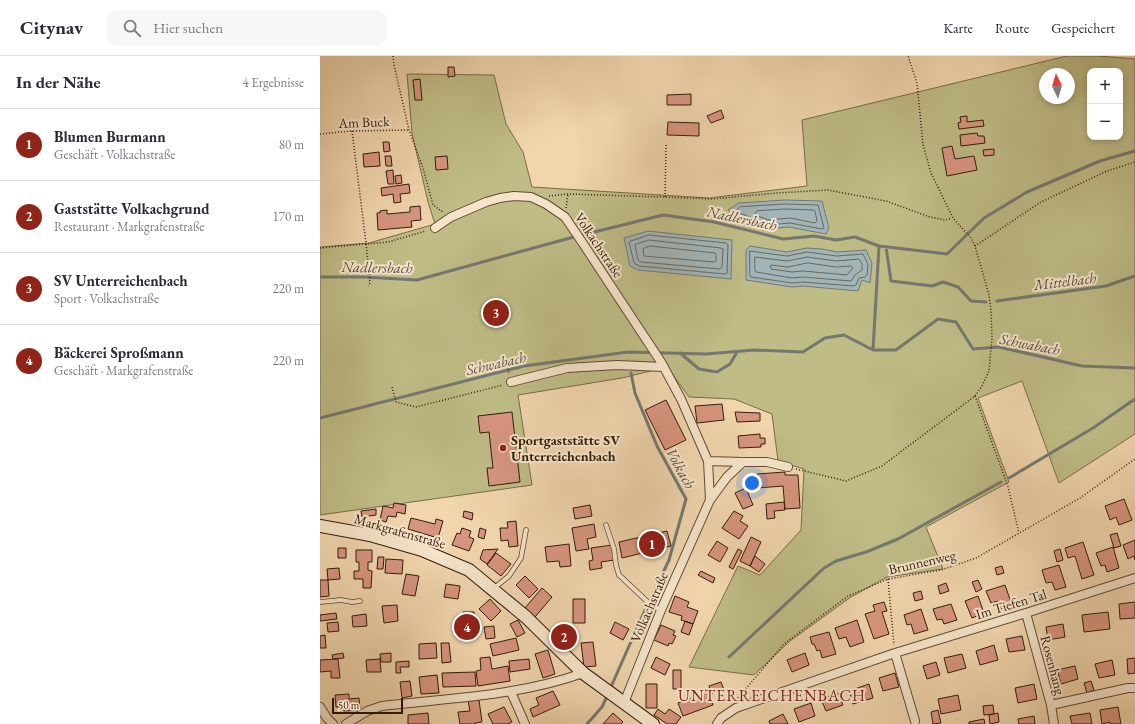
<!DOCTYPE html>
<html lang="de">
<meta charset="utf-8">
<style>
:root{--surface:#fff;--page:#f7f7f7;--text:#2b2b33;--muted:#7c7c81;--line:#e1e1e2;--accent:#8f2418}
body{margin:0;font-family:"EB Garamond",serif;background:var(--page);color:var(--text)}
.controls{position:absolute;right:12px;top:12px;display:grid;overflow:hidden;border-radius:8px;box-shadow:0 2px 6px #0003}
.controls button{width:36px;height:36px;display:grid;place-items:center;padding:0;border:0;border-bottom:1px solid var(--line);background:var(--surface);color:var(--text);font:20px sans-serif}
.compass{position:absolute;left:719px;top:12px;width:36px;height:36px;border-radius:50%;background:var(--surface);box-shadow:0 2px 6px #0003;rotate:355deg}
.scale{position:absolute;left:12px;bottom:10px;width:71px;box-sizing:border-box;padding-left:4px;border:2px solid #341c09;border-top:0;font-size:11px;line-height:14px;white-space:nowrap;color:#341c09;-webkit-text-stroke:3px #f5e4ca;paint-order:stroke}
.you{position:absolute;left:432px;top:427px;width:14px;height:14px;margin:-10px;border:3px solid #fff;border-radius:50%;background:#1a73e8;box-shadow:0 0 0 6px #1a73e833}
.badge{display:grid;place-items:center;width:26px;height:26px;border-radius:50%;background:var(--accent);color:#fff;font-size:13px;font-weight:700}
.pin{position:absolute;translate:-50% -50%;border:2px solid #fff;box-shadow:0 1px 4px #0006}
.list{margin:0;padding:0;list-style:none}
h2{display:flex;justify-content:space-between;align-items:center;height:52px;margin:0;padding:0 16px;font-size:17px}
h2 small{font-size:13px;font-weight:400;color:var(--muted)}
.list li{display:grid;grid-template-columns:26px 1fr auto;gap:12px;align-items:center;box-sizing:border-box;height:72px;padding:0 16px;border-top:1px solid var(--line)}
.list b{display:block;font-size:15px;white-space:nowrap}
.list p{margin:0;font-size:13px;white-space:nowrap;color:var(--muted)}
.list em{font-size:13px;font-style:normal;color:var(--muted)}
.icon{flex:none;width:22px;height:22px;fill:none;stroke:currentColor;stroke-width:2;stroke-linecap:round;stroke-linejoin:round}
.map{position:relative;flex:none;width:815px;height:668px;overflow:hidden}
header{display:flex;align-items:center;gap:24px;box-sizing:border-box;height:56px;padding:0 20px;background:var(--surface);border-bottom:1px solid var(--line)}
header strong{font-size:19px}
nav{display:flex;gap:22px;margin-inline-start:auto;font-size:14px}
.search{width:280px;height:36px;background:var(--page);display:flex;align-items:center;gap:10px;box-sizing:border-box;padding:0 14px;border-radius:12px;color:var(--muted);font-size:15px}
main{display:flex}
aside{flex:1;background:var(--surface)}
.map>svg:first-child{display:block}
.green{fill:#bfbc86;stroke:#7a6c48;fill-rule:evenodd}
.water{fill:#a1b5b7;stroke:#757871}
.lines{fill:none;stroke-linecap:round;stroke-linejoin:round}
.shore{stroke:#6a6860;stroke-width:1}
.stream{stroke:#757871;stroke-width:3}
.building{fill:#d7957f;stroke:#341c09}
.lane-casing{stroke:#634a32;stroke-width:5.5}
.street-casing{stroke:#634a32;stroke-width:10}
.secondary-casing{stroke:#341c09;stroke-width:14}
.path{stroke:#341c09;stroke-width:1.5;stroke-dasharray:1 2;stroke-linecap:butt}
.lane{stroke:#f5e4ca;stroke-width:4}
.street{stroke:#f5e4ca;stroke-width:8}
.secondary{stroke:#f5e4ca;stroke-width:12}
.poi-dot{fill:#8f2418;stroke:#f5e4ca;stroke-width:1.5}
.labels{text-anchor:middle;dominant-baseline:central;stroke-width:4;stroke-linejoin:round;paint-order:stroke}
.street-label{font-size:14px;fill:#341c09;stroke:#f5e4ca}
.poi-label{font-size:14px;font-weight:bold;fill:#341c09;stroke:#f5e4ca;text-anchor:start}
.water-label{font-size:15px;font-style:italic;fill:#554a3d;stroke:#f5e4ca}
.quarter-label{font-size:16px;letter-spacing:1px;fill:#7a1f14;stroke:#f5e4ca}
</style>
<header>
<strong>Citynav</strong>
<div class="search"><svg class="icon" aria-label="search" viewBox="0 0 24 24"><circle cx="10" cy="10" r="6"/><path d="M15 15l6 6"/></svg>Hier suchen</div>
<nav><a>Karte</a><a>Route</a><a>Gespeichert</a></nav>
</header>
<main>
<aside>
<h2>In der Nähe<small>4 Ergebnisse</small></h2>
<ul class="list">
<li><span class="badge">1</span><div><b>Blumen Burmann</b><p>Geschäft · Volkachstraße</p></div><em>80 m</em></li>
<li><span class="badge">2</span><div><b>Gaststätte Volkachgrund</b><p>Restaurant · Markgrafenstraße</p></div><em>170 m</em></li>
<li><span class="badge">3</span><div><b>SV Unterreichenbach</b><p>Sport · Volkachstraße</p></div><em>220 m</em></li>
<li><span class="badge">4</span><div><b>Bäckerei Sproßmann</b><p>Geschäft · Markgrafenstraße</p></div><em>220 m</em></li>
</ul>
</aside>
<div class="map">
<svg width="815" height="668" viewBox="0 0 815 668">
<rect width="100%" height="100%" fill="#f0d5ad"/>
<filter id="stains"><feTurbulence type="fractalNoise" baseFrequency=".005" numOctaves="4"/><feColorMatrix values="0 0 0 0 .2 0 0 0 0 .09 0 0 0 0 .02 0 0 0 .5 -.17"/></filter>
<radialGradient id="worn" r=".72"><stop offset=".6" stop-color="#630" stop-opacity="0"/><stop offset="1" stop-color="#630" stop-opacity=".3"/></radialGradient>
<path class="green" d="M747 0H778L815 3V378L739 427 702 325 658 342 689 426 606 471 623 513 567 521 531 541 470 585 434 619 369 611 418 510 440 519 481 474 484 413 458 405 452 358 414 343 369 341 347 311 302 322 198 339 212 429 0 459V191L49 187 115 168 108 146 92 77 87 18 174 19 186 68 203 96 212 131 389 142 487 130 482 64ZM770 15H800V81H770ZM725 18H749V42H725Z"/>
<path class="water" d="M465 144 502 145 509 172 506 178 469 171 447 173 418 161 408 154 419 147Z
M328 175 412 184 411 223 318 214 310 210 304 182Z
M430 190 467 196 487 192 502 193 517 196 546 194 552 207 550 227 542 224 538 235 483 230 472 231 426 224V194Z"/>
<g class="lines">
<path class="shore" d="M465 148 498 149 504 172 502 173 470 167 448 169 420 157 417 154 420 151Z
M465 153 494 154 495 155 497 165 495 167 470 162 448 164 436 159 435 157 437 155Z
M329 179 406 187 408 189 407 217 405 218 319 210 314 207 309 186 311 185Z
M329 184 401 192 403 193 402 211 400 213 321 206 318 204 315 189Z
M330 190 395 197 396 199V205L394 206 324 200 323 193Z
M430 195 467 200 487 196 517 200 543 198 548 208 547 219 545 221 539 222 536 229 534 230 483 226 472 227 431 221 430 219Z
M435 201 467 205 487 201 516 205 539 203 542 208V214L535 219 531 225 483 221 472 222 436 216 435 214Z
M488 207 516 211 531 210 533 212 527 219 483 215 472 216 451 213 450 211 451 209 467 211Z"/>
<path class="stream" d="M566 191 571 225 612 230 623 226 638 231 651 245 666 246
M0 221H44L97 224 250 182 343 159 394 166 463 183 494 180 516 184 535 181 559 190 627 198 664 162 707 136 780 105 815 95
M677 245 786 230 815 220
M553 294 559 190
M360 297 379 313 397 316 410 308 417 296
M311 317 315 337 337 390 366 443 349 504 332 540
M0 362 204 310 308 296 386 298 434 294 483 296 505 282 524 279 553 294H576L618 263 636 266 653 293 679 291 762 310 815 312
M689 422 773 372 815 343
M409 601 504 512 516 505 546 496 578 483 681 426
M290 633 325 554
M267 668 282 651 288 638"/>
</g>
<path class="building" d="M128 11H134L135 20 128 21Z
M100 23 102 44H95L93 24Z
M371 38V49H347V39Z
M401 54 404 62 391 67 387 60Z
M647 60V66L663 64 664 70 639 73 638 67 641 66 640 61Z
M348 66 379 67V80L347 79Z
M657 77 658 80H664L665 87 641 90 640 79Z
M63 86H69L70 95 64 96Z
M632 90 635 103 654 100 657 114 627 120 622 92Z
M674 93V99L664 100 663 94Z
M59 96 60 110 44 111 43 98Z
M65 100H71L72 110H66Z
M127 100 128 113 116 114 115 101Z
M73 114 74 128H68L66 115Z
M81 119 82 127 76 128 75 120Z
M89 128 90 137 80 138 81 146 74 147 73 138 62 140 61 132Z
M100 150 101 164 91 165 92 171 58 174 57 157H60V155L67 154V158L90 156V151Z
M346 344 366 384 345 394 325 354Z
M402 348 404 364 377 367 375 350Z
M192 356 200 426 169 430 167 412H173L169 376 160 377 158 360Z
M415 356 440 357V365L417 366Z
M440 378V382H445V388H441V391L419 392 418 380Z
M465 416V419H478L480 452 465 453 463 430 438 432 437 418Z
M426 432 433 449 423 453 415 437Z
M804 443 812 464 799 469 796 461 790 464 785 450Z
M464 446 465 454 454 455 455 462 447 463 446 448Z
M74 447 86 449 85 458 77 456 76 461 68 460 66 466 60 464 63 450 73 452Z
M270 449 272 460 255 463 253 452Z
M56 453V459L42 461 41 455Z
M144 455 153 457 152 464 143 461Z
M414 455 423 460 420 465 428 470 419 483 402 472Z
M91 462 115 468 116 463 123 465 118 482 88 473Z
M196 465 198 490 189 491 188 484 181 485 180 472H188L187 466Z
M274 468 276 481 267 483 269 493 256 495 252 472Z
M142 472 151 475 149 481 154 483 149 495 132 489 137 477 140 478Z
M160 472 166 474 164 483 158 481Z
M347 475 351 490 302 502 299 486Z
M797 477 801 490 794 492 790 479Z
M431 481 441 486 430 510 420 505Z
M815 484V504L814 500 808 503 803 489Z
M397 485 408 492 400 506 388 499Z
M763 486 774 519 762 523 755 500 748 502 745 492Z
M249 488 251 510 240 511 239 505 227 506 225 491Z
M292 489 294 504 281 506 282 512 270 514 269 505 273 504 271 492Z
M793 491 799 512 787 516 785 509 781 510 776 497Z
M18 492H26V502H18Z
M178 493 167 508 160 503 163 494Z
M418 493 422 495 413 513 409 511Z
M740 493 743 504 737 506 734 495Z
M36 494H52V506H48V514L52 515 51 532H43V523H34V515H39V506H36Z
M176 497 191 508 181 520 167 509Z
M435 500 445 508 439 516 430 510Z
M58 501H64L63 513H57Z
M66 503 83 504 82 518 65 517Z
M739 509 746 531 735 534 732 526 726 527 722 514Z
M682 510 684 517 677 519 675 512Z
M19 512 20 523 8 524 7 513Z
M381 515 395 522 393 527 378 519Z
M86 518 99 520 95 540 82 538Z
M205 520 218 533 209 542 196 529Z
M0 524H8L9 540 0 541Z
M658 524 662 533 656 536 652 526Z
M626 527 629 535 620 538 618 530Z
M126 528 140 530 138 543 124 541Z
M685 529 692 549 681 553 678 545 671 547 666 535Z
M222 532 232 541 215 561 205 552Z
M601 535 603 543 595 545 593 537Z
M355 540 369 546 367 551 378 555 373 568 361 564 362 560 349 556Z
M658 540 664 557 652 562 645 545Z
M170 543 181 555 171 565 159 553Z
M253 543H265V567H253Z
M564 546 567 555 562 556 569 578 554 583 545 558 555 555 553 549Z
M815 546V562L800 563 799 548Z
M631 548 637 564 624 568 622 563 617 564 613 553Z
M77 549 78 565 64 567 62 550Z
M601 553 608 574 594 578 591 568 587 569 584 559Z
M143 556H154V564H159V579L135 578V564H143Z
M788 556 790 573 764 576 762 559Z
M16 557 17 563 0 565V559Z
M46 558 47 570 33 571 32 560Z
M198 564 205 577 197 581 190 568Z
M537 564 544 586 530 591 526 581 519 583 515 572Z
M365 565 373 568 369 579 361 576Z
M18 566 19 575 8 576 7 567Z
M295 566 309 573 303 584 290 577Z
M242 568 255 582 245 591 232 578Z
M743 568 745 581 728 584 726 571Z
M341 569 355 575 353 579 356 580 352 588 349 587 348 590 334 584Z
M174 570 175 582 166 583 164 571Z
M509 576 516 598 502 602 500 594 497 595 494 588H492L490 581Z
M5 579 6 592H0V580Z
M702 580 705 594 689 596 686 583Z
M196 582 199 594 173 600 170 588Z
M273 586 276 610 264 611 261 587Z
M116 587 117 602 99 603V588Z
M121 587H129L131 606 122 607Z
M674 589 678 604 660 609 656 595Z
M228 594 235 618 223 622 215 598Z
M23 597 24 602 13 603 12 599Z
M71 597V606H61L60 598Z
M485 597 489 609 472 616 467 604Z
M642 598 646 612 628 617 624 602Z
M170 601 172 613 188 610 190 625 158 630 156 615 161 614 160 602Z
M336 601 350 608 345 619 331 612Z
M815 602V617L808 618 807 603Z
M18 603 20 622H11V615L0 616V604Z
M60 603 61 616H47L46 604Z
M209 603 210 613 190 616 189 605Z
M792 604 795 619 779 622 775 608Z
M89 605V611H80L81 617H76V606Z
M616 606 620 619 607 623 603 610Z
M755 610 758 623 741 628 737 614Z
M353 614H361V633H353Z
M155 616 156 630 123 631 122 617Z
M575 617 579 631 563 635 559 622Z
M117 619 119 637 101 638 99 621Z
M90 625 92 640 82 642 80 626Z
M771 625 774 634 767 637 764 627Z
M401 626 404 634 391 638 389 630Z
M326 628H337V652H326Z
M549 628 553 642 533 648 529 635Z
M714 628 717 643 698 647 695 632Z
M233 635 240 649 213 661 210 653 219 649 216 642Z
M388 636 393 649 363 660 358 647Z
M518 637 523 649 506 655 501 643Z
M29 638V643L39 642 40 654 24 655V651H16L15 639Z
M638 639 641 654 621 658 618 643Z
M159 644 162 666 155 667 156 668H140L138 656 150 655 148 645Z
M491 647 495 660 479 666 474 653Z
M673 649 674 658 664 659 663 650Z
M184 651 192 666 188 668H173L168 658Z
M798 651 801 668H790V666L782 668 780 654Z
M338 653 345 658 349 653 361 661 356 668H347L334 659Z
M618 654 621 667 613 668 611 656Z
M108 657 109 668H88V659Z
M293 657 303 666 301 668H283Z
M678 657 679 666 670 668 669 659Z
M770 657 772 668H752L750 660Z
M463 658 468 668H450L449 665Z
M714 660 715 668H699L698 663Z
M664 663 665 668H649V666Z"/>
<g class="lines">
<defs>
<path id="lane" d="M286 469 294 493 296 509 299 519 331 549 341 554
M173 533 189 520 201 502 206 474
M0 546 21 544 32 546 40 545"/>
<path id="street" d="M115 172 131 161 166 146 180 142 194 140 211 141 226 148 245 161 262 186 341 306 361 343 388 405 390 444
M191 326 247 312 297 309 343 311
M388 405 423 406H447L468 411
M706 557 731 649 734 668
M575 597 595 665
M191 636 205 668
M304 647 341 554 390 444 407 421 423 406
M731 649 808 632H815
M0 651 7 662 13 668
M26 668 47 655 62 650C129 642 199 640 263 617
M397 668 401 662 416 652 575 597 706 557 815 522"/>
<path id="secondary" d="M0 470 50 479 102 494 149 514 206 561 263 617 333 668"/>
</defs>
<use href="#lane" class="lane-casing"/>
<use href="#street" class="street-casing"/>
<use href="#secondary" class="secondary-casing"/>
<path class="path" d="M73 0 74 9 89 74 103 112 113 149 123 156
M32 75 46 187 50 226 49 230
M0 78 32 75 89 74
M229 140 248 138 345 141 392 143 457 137 508 134 566 145 610 161 625 164 632 162
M345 141 346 89
M246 152 248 138
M655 190 721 146 787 115 815 106
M0 192 68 186 106 175
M186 304 189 318
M72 331 76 346 96 351 183 329
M655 340 683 417 688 431 699 477
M476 413 526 425 562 410 655 340 662 330 669 315 672 282 671 254 669 239 655 190 651 182 633 162 611 117 603 89 597 27 588 0
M568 523 574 589
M418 642 464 588 528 540 568 523 621 514 656 502 760 442 815 403"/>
<use href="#lane" class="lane"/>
<use href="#street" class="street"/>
<use href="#secondary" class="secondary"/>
</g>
<circle class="poi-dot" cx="183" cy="392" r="4"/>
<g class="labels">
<g class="street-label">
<text transform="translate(44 66) rotate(-2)">Am Buck</text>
<text transform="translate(279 189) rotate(56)">Volkachstraße</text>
<text transform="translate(80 475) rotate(16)">Markgrafenstraße</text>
<text transform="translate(602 506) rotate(-13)">Brunnenweg</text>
<text transform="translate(691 548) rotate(-17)">Im Tiefen Tal</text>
<text transform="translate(329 551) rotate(-67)">Volkachstraße</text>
<text transform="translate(733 609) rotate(75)">Rosenhang</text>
</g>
<g class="poi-label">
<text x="191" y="384">Sportgaststätte SV<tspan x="191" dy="16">Unterreichenbach</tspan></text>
</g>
<g class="water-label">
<text transform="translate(422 162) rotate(12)">Nadlersbach</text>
<text transform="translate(57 211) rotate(1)">Nadlersbach</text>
<text transform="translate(745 225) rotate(-7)">Mittelbach</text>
<text transform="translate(710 288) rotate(11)">Schwabach</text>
<text transform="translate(176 307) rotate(-13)">Schwabach</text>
<text transform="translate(361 412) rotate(61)">Volkach</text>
</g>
<g class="quarter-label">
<text x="452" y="639">UNTERREICHENBACH</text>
</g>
</g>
<rect width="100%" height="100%" filter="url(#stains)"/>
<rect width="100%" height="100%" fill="url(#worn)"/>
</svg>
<div class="controls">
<button>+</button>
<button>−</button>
</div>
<svg class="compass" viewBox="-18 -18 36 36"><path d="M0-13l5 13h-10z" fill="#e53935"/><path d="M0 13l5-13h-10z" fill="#7c7c81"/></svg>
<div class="scale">50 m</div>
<div class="you"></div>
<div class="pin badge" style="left:332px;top:488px">1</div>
<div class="pin badge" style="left:244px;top:581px">2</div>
<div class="pin badge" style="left:176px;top:257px">3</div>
<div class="pin badge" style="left:147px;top:571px">4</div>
</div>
</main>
